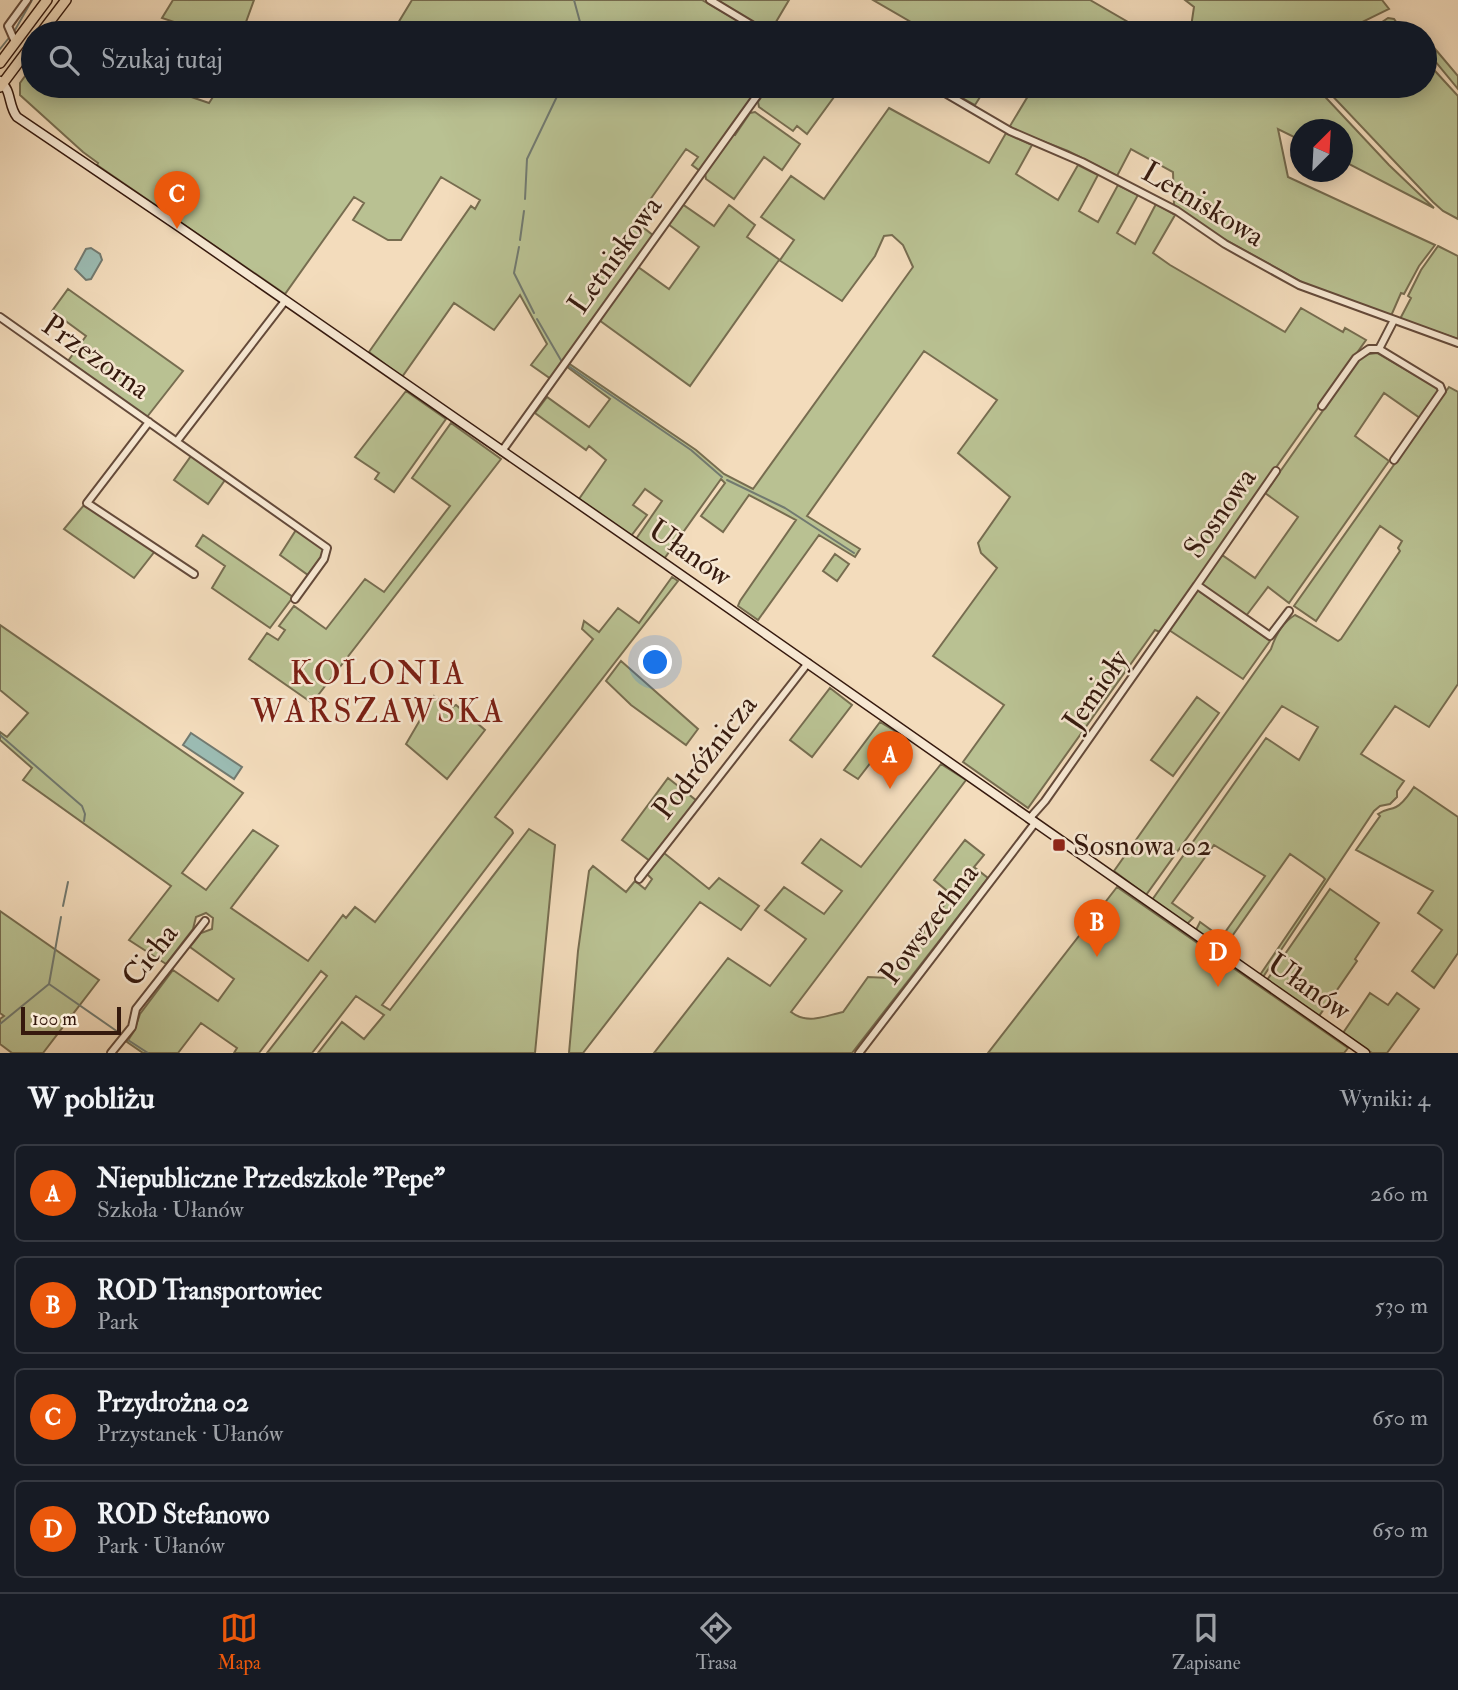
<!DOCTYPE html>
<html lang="pl">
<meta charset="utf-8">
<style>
:root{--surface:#171b24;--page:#20242c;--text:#f1f3f6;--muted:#9ea1a6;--line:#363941;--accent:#ea580c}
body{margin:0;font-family:"IM FELL Double Pica",serif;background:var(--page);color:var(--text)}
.compass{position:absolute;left:1290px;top:119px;width:63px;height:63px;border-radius:50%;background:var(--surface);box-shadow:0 4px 18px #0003;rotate:24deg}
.scale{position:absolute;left:21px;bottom:18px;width:100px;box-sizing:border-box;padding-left:7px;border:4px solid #35190e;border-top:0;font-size:19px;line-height:24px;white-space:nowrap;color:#35190e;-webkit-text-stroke:5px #f7e8d3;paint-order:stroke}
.you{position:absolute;left:656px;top:663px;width:24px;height:24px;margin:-18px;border:5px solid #fff;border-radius:50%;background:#1a73e8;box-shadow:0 0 0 10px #1a73e833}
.badge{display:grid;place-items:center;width:46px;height:46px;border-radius:50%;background:var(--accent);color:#fff;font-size:23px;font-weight:700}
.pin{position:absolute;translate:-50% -58px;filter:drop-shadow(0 2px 4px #0008)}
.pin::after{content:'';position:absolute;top:37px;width:24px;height:21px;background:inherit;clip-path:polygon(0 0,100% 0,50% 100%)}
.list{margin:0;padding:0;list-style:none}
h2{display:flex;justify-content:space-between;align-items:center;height:91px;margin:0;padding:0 28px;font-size:30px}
h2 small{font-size:23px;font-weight:400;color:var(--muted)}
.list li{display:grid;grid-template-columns:46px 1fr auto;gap:21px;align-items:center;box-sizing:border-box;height:98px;margin:0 14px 14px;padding:0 14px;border:2px solid var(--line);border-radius:10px}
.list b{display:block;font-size:26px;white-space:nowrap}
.list p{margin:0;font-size:23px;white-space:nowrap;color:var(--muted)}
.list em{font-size:23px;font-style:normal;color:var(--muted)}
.icon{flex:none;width:38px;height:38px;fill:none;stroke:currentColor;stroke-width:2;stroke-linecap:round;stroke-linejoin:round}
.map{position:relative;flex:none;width:1458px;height:1053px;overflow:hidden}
.search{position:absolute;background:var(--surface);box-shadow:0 4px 18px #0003;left:21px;right:21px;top:21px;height:77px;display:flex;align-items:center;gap:18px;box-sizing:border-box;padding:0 24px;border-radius:38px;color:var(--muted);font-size:26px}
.sheet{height:539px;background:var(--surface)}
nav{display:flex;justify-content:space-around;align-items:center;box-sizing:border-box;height:98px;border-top:2px solid var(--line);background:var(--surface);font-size:19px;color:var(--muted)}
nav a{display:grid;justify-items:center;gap:4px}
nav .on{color:var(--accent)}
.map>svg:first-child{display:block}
.green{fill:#b9c192;stroke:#776d50;stroke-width:2}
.water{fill:#9bbbb2;stroke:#727a70;stroke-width:2}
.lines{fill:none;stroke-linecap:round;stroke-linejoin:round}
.stream{stroke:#727a70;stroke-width:2}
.street-casing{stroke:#644a3a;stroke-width:10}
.secondary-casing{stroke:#35190e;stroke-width:11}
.primary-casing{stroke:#35190e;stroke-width:12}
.street{stroke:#f7e8d3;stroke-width:6}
.secondary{stroke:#f7e8d3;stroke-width:8}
.primary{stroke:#f3dcbc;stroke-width:9}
.poi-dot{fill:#8f2418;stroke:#f7e8d3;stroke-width:2.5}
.labels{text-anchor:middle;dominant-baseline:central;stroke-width:5;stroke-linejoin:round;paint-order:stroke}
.street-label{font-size:30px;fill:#35190e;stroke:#f7e8d3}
.poi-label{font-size:30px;fill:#35190e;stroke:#f7e8d3;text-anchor:start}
.quarter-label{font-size:33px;letter-spacing:2px;fill:#7a1f14;stroke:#f7e8d3}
</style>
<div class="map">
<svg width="1458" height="1053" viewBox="0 0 1458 1053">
<rect width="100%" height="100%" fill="#f3dcbc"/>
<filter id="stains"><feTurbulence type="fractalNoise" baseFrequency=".00286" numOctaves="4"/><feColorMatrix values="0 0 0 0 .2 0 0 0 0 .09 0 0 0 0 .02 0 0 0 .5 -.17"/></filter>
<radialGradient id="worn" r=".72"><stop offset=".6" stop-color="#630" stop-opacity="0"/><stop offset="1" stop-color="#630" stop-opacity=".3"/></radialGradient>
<path class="green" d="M173 0H254L242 33H207L162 18Z
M412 0H702L743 24 740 30 744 33H392Z
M717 0H789L770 32Z
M873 0H1090L1147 33H930Z
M1185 0H1382L1389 9 1360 23 1348 33H1201L1191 27 1194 7Z
M1388 18 1394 19 1404 33H1366Z
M1425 37 1458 76V89L1425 49Z
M1425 60 1458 96V219L1443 211 1433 202 1323 86H1425Z
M33 65V86H159L209 103 220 86H761L700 171 692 165 698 157 686 149 635 221 654 236 551 379 531 365 547 344 520 295 494 330 454 303 402 377 369 352 471 206 475 209 480 200 441 177 401 240H388L353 220 364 203 354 197 285 294 97 165 98 163 83 152 20 95V83Z
M766 86H842L807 134 797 126 793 131 759 107 758 102 765 91 764 90Z
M941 86H987L975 105Z
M1023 86H1226L1247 96 1275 95 1294 86H1315L1389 165 1434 208 1343 161 1342 130H1300V140L1278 129 1288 177 1435 245 1419 266 1404 294 1401 293 1391 316 1305 284 1220 237 1174 205 1173 172 1131 149 1117 176 1068 151 1014 130 1010 126 1031 91Z
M889 108 989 163 1006 133 1032 145 1016 174 1058 200 1078 165 1098 175 1079 211 1098 222 1118 185 1138 195 1117 233 1135 244 1156 204 1175 215 1153 253 1170 265 1285 332 1301 308 1343 332 1345 328 1366 340 1160 632 1155 630 1028 808 963 762 1004 705 933 656 997 568 981 553 978 543 1010 497 958 453 997 400 924 351 807 516 860 549 855 557 819 535 758 620 738 606 740 601 796 520 749 495 723 532 701 516 725 483 721 479 664 559 636 539 662 501 645 489 633 505 647 515 631 536 579 499 606 460 589 446 586 450 535 413 547 397 589 427 610 399 566 366 568 363 696 450 724 474 753 489 913 267 903 245 892 235 884 236 875 256 842 301 779 260 690 386 599 320 638 267 669 289 699 247 668 224 682 204 714 226 729 205 755 225 747 237 780 260 794 240 761 217 791 176 824 199Z
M755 112 800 144 782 170 764 157 734 199 706 179 705 173 732 134 735 135 750 113Z
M1438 246 1458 256V339L1400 319 1411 298 1408 296 1421 270Z
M68 289 183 371 147 417 68 361 86 336 52 311Z
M1377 353 1437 388 1438 391 1420 418 1384 393 1355 436 1389 461 1289 603 1268 587 1246 616 1201 585 1222 555 1255 578 1298 517 1265 493 1362 355Z
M1449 387 1458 392V684L1429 727 1395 706 1361 754 1404 781 1397 791V797L1390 804 1380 806 1374 811 1263 977 1260 975 1325 879 1323 877 1290 854 1223 949 1196 930 1200 922 1218 935H1223L1265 876 1214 845 1172 903 1193 918 1187 924 1152 900 1266 738 1299 760 1318 727 1282 706 1146 895 1114 871 1271 649C1275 637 1283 622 1295 615L1301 618 1338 641 1341 639 1400 551 1398 548 1402 541 1380 526 1316 621 1294 606Z
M406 391 446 419 394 492 375 479 379 473 355 457Z
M451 423 501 459 312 703 249 659 267 633 278 640 285 630 279 626 294 606 326 629 365 579 384 592 450 506 412 478Z
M191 456 225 480 208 504 174 480Z
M84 505 155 551 134 578 64 529Z
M296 530 323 549V554L308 575 280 555Z
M203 535 293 597 270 628 212 588 225 566 196 546Z
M835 554 849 564 837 581 823 571Z
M672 577 678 581 495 817 512 830 513 833 382 1005 390 1010 529 829 555 845 535 1053H318L342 1022 364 1039 384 1015 356 996 312 1053H267L327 976 321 971 259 1053H234L237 1048 201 1023 178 1053H143L127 1042 134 1031 140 1014 173 970 218 1001 234 979 190 947 201 933 212 929 213 918 206 913 196 917 193 929 166 964 129 940 171 886 23 780 32 768 0 740V732L7 737 28 713 0 690V625L243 793 182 873 206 890 253 830 278 846 231 908 308 961 343 915 346 918 355 907 375 922 593 639 582 629 584 621 599 632 618 608 639 623Z
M1197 590 1270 641 1243 679 1169 630Z
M621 661 698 729 686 745 631 705 606 681Z
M830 688 852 705 812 757 790 740Z
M434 696 450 708 456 705 485 730 447 779 406 744Z
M1197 697 1219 713 1173 776 1151 760Z
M880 722 895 731 858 779 844 770Z
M941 764 966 780 791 1012C808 1025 824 1016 843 1012L868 977 889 978 952 895 934 880 965 840 984 855 974 867 988 878 852 1053H654L728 958 770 986 806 939 765 910 784 887 824 914 842 891 802 863 821 839 861 867Z
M668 778 697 801 650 861 622 840Z
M1414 787 1458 817V953L1434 988 1412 971 1442 930 1418 913 1433 891 1356 850 1380 816 1378 814C1385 809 1390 810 1396 807 1404 803 1409 794 1414 787Z
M664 853 709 889 719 878 759 906 741 930 700 902 583 1053H569L578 951 589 871 593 866 626 892 635 881 645 889 652 879 647 874Z
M1117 887 1348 1048 1344 1053H988Z
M1330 889 1379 923 1355 959 1357 961 1319 1016 1267 980Z
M0 911 99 980 43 1053H12L0 1044V1019L4 1016 0 1013Z
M1370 993 1388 1005 1397 993 1419 1009 1387 1053H1372L1343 1033Z"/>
<path class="water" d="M91 248 100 254 102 260 91 279 86 280 75 269 86 249Z
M191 733 242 767 234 779 183 745Z"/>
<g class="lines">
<path class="stream" d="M574 0 583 33
M15 30 32 0
M0 49 8 39
M525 199 527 159 562 86
M520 240 524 211
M519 247 514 273 534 313
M537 319 562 362
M567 365 691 450 722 477
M727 480 785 508 854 553
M0 735 82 806 85 814 84 821
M63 906 68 882
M49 984 118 1032
M0 1024 49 984 61 917
M128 1040 148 1053"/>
<defs>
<path id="street" d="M710 0 765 33
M15 42 8 26 27 0
M933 86 1010 131 1082 162 1177 211 1225 244 1299 285 1458 343
M0 317 327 548 324 559 295 599
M1379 349 1394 320
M1322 406 1356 358 1369 349H1379L1440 386 1442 391 1394 460
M149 422 87 503 194 574
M177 441 285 301
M502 451 764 86
M1276 471 1197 585 1270 636 1289 611
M1029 819 1045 801 1197 585
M639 879 808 663
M111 1053 132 1027 136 1009 205 921
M859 1053 1035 823"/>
<path id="secondary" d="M0 81C12 90 8 106 17 117L178 226 664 563 1365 1053"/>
<path id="primary" d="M41 33 66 0
M0 63 47 0
M0 87 33 43"/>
</defs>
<use href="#street" class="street-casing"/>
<use href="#secondary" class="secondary-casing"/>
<use href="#primary" class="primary-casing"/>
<use href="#street" class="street"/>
<use href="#secondary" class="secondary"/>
<use href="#primary" class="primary"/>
</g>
<rect class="poi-dot" x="1052" y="838" width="14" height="14" rx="3.5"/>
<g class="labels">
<g class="street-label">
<text transform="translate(1203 204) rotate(31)">Letniskowa</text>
<text transform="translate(615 255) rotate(-54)">Letniskowa</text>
<text transform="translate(96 357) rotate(35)">Przezorna</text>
<text transform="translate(1220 513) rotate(-55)">Sosnowa</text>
<text transform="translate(690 553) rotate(35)">Ułanów</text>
<text transform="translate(1096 690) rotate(-55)">Jemioły</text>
<text transform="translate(705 757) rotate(-52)">Podróżnicza</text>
<text transform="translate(929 924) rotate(-53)">Powszechna</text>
<text transform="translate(150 955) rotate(-52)">Cicha</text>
<text transform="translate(1309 987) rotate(35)">Ułanów</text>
</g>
<g class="poi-label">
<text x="1073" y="845">Sosnowa 02</text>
</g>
<g class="quarter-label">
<text x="378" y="673">KOLONIA<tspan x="378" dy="38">WARSZAWSKA</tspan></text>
</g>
</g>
<rect width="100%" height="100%" filter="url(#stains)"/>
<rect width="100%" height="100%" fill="url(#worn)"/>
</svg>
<svg class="compass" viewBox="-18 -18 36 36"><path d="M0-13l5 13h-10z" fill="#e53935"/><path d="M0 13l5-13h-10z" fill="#9ea1a6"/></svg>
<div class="scale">100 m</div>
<div class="you"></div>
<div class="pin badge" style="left:890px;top:789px">A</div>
<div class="pin badge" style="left:1097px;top:957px">B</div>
<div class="pin badge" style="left:177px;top:229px">C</div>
<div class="pin badge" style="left:1218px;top:987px">D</div>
<div class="search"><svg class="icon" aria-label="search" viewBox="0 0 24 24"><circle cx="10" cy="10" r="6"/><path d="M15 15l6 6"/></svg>Szukaj tutaj</div>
</div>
<section class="sheet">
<h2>W pobliżu<small>Wyniki: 4</small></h2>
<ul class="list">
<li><span class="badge">A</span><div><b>Niepubliczne Przedszkole &quot;Pepe&quot;</b><p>Szkoła · Ułanów</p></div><em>260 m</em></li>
<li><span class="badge">B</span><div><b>ROD Transportowiec</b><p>Park</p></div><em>530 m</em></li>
<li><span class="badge">C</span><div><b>Przydrożna 02</b><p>Przystanek · Ułanów</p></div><em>650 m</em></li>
<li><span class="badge">D</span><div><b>ROD Stefanowo</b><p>Park · Ułanów</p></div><em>650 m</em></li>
</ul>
</section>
<nav>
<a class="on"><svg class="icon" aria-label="map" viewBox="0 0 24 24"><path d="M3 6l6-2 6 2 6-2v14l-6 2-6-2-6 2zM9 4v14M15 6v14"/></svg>Mapa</a>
<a><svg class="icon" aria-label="directions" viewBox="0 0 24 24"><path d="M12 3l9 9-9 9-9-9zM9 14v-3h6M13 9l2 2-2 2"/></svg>Trasa</a>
<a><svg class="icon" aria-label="saved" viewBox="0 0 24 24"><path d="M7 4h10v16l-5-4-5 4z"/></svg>Zapisane</a>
</nav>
